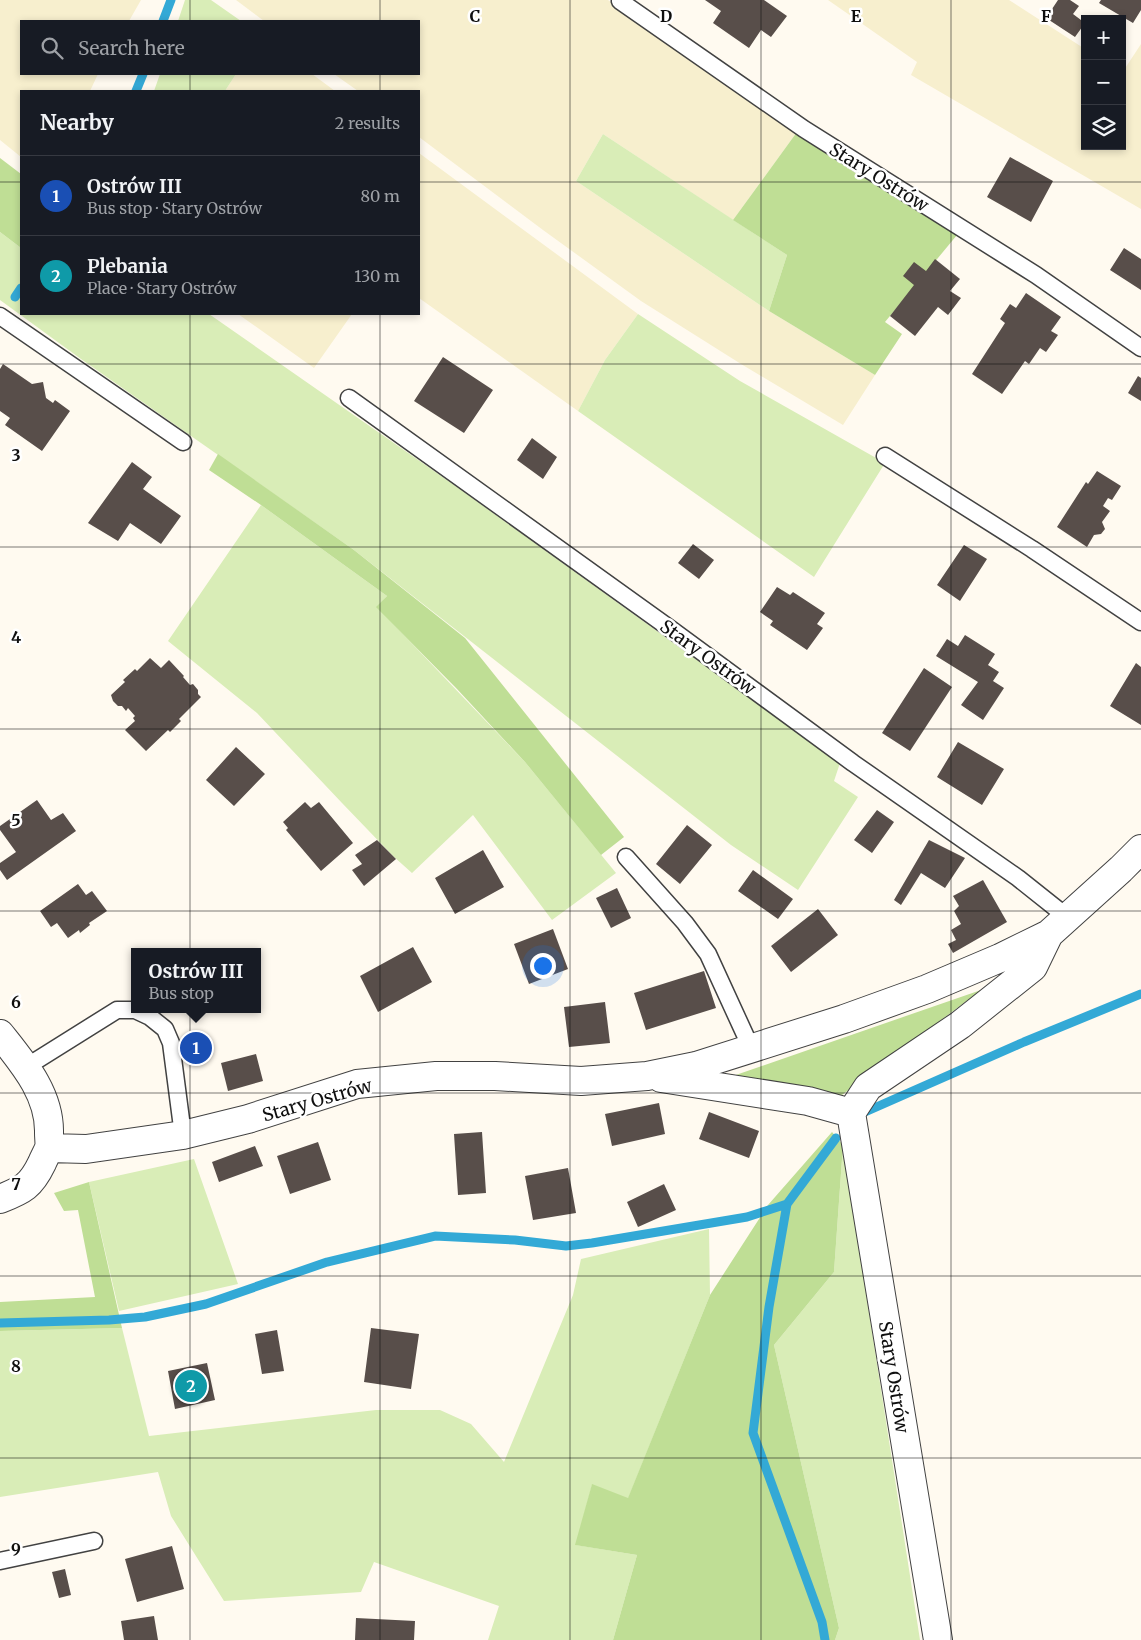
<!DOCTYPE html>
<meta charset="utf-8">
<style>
:root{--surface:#171b24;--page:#20242c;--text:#f1f3f6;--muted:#9ea1a6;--line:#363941;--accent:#8c9099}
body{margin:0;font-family:Merriweather,serif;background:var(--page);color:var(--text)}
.controls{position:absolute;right:15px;top:15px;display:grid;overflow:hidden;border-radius:0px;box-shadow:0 2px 8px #0003}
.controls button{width:45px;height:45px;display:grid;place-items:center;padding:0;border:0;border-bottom:1px solid var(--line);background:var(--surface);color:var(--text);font:25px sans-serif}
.you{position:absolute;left:542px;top:965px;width:18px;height:18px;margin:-12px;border:4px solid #fff;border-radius:50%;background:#1a73e8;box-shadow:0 0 0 8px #1a73e833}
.badge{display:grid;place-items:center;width:32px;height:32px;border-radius:50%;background:var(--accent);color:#fff;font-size:16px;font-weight:700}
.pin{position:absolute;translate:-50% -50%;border:2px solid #fff;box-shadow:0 1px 5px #0006}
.popup{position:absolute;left:131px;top:948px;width:130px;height:65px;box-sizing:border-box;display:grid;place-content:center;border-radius:0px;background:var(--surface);filter:drop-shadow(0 1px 4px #0005);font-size:16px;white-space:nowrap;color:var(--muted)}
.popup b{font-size:19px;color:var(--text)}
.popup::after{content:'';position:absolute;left:50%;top:100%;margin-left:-10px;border:10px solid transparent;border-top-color:var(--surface)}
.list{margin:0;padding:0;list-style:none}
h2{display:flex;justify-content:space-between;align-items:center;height:65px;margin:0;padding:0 20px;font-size:21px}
h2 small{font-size:16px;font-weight:400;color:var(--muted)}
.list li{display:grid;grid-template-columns:32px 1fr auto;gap:15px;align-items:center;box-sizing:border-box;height:80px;padding:0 20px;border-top:1px solid var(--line)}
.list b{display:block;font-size:19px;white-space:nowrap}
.list p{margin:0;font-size:16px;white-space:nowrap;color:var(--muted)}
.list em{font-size:16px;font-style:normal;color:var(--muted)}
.icon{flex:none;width:28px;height:28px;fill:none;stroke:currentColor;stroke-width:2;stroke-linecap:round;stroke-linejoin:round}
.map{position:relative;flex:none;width:1141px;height:1640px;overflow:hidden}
.search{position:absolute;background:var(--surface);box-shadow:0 2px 8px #0003;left:20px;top:20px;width:400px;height:55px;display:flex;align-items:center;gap:12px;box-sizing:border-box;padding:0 18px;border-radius:0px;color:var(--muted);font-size:19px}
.panel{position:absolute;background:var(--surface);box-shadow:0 2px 8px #0003;left:20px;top:90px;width:400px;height:225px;border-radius:0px}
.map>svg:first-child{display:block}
.farmland{fill:#f7efce}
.green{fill:#d9edb7}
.forest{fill:#bfde95}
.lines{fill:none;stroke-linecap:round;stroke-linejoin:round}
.stream{stroke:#33a9d6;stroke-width:9}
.building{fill:#584e4a}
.service-casing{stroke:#424242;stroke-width:19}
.minor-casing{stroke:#424242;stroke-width:30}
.service{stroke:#fff;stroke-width:16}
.minor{stroke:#fff;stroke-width:28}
.grid{fill:none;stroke:#0f0f0f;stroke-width:1;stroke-opacity:0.55}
.labels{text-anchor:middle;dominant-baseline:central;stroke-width:5;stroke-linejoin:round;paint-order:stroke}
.street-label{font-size:18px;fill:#0f0f0f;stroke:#fff}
.grid-label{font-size:16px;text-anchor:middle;font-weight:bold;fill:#0f0f0f;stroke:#fff;stroke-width:5;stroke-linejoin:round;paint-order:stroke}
</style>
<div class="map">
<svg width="1141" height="1640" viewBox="0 0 1141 1640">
<rect width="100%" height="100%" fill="#fffaf0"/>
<path class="farmland" d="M0 0H141L129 21H21V74H98L90 91H21V157L0 140Z
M236 0H608L797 132 733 220 603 134 576 181 769 311 875 375 843 425 741 364 641 301 543 230 419 137V91H358L334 74H419V21H264Z
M828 0H1009L1085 49V146H1122V73L1141 44V209L911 75 917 62Z
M236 74H312L335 91H225Z
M419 153 638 314 605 360 578 411 419 298Z
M238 314H352L314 368Z"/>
<path class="green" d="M185 0H211L241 21H178Z
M160 74H236L225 91H154Z
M603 134 787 255 769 311 576 181Z
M0 232 21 248V314H209L457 487 840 763 834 781 858 797 798 890 731 845 354 550 81 359 0 300Z
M638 314 740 381 885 463 814 577 578 411 605 360Z
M261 505 387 596 377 607 525 762 616 873 552 920 473 815 412 873 393 856 342 803 257 713 168 641Z
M843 1145 920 1640H835L839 1628 774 1345 834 1272Z
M194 1159 238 1284 119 1311 89 1182Z
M709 1229 710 1295 628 1499 592 1485 576 1545 637 1555 613 1640H488L499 1606 374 1562 361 1592 224 1601 171 1516 158 1472 0 1497V1331L122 1328 149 1436 376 1410H440L471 1424 504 1462 573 1295 581 1259Z"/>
<path class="forest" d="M797 132 957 235 885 322 902 334 875 375 769 311 787 255 733 220Z
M0 158 21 174V248L0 232Z
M218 454 354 550 465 638 624 837 601 855 525 762 457 689 376 607 387 596 261 505 209 470Z
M981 990 838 1098 730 1077Z
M832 1132 843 1145 834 1272 774 1345 839 1628 835 1640H613L637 1555 575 1545 592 1484 628 1498 710 1295 768 1205Z
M89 1182 122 1328 0 1331V1302L95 1297 78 1210 64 1211 54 1193Z"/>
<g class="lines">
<path class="stream" d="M163 21 171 0
M136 91 143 74
M15 297 21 288
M865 1112 1024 1042 1141 994
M0 1323 109 1320 145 1317 206 1304 327 1262 435 1236 515 1240 566 1246 592 1243 747 1217 787 1204
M825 1640 822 1622 753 1433 769 1307 787 1204 836 1138"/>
</g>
<path class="building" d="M705 0H764L787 16 771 37 761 30 749 48 713 23 721 11Z
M1058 0H1070L1079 6 1073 14 1085 23 1075 37 1046 18Z
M1101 0H1141V10L1133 23 1099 3Z
M1010 157 1053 181 1031 222 987 197Z
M1124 248 1141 259V290L1110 270Z
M935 259 960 279 950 291 961 298 948 315 938 307 915 336 890 316 914 285 903 276 914 262 926 271Z
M1026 293 1061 317 1051 331 1058 335 1046 352 1040 348 1029 364 1025 361 1002 394 972 374 1005 323 1000 319 1010 304 1016 308Z
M443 357 493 390 464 433 414 401Z
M3 364 32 384 43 382 46 398 53 403 55 400 70 411 42 451 5 425 10 418 0 411V369Z
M1138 376 1141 378V401L1128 393Z
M532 438 557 457 543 479 517 460Z
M132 462 152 477 143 489 181 516 161 544 130 523 118 541 88 523Z
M1097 471 1121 486 1112 500 1108 498 1103 506 1110 511 1102 522 1105 529 1101 534 1094 535 1087 547 1057 527 1086 482 1088 484Z
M693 544 714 560 699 579 678 563Z
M964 545 987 559 960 601 937 585Z
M777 587 790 595 793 592 825 613 817 624 823 628 807 650 770 625 773 621 760 612Z
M965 635 995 654 988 665 999 672 993 681 1004 688 983 720 961 705 978 682 936 656 947 639 958 646Z
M150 658 161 668 169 660 184 676 183 677 190 685 193 684 198 690V694L201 697 179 719 181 721 170 732 168 730 146 751 125 730 135 721 133 718 135 716 128 708 126 711 122 706H118L113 701 111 695 125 682 123 680 135 669 137 671Z
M1136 663 1141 667V725L1110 706Z
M924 668 952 687 910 751 882 733Z
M958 742 1004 769 982 805 937 777Z
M236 747 265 774 234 806 206 780Z
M37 800 51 820 63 813 76 831 7 880 0 870V863L16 852 0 830V826Z
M305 802 311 808 319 802 353 843 321 871 286 830 288 828 283 822Z
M877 810 894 822 872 853 854 840Z
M687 825 712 845 680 884 656 864Z
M377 840 396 859 364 886 352 870 362 864 355 855Z
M929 840 965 858 945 888 921 873 901 905 894 900Z
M483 850 504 887 455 914 435 878Z
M753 870 793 899 778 919 738 891Z
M983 880 1007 922 953 953 948 944 956 940 951 930 961 924 954 911 959 906 953 896Z
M78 884 86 895 92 891 107 911 89 923 90 925 80 933 79 930 68 938 57 923 51 927 40 911Z
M617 888 631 918 611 928 596 898Z
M818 909 838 935 791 972 771 946Z
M553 929 568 969 529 984 514 944Z
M413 947 432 982 378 1012 360 976Z
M704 971 716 1008 646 1030 634 993Z
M605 1002 610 1043 569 1047 564 1007Z
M256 1054 263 1081 228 1091 221 1063Z
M659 1103 665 1134 612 1146 605 1114Z
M709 1112 759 1131 749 1158 699 1139Z
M482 1132 486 1193 458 1195 454 1134Z
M318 1142 331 1180 290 1194 277 1156Z
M255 1146 263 1166 219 1182 212 1162Z
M568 1168 576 1213 533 1220 525 1176Z
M664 1184 676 1210 638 1227 627 1202Z
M371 1328 419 1334 411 1389 364 1382Z
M277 1330 284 1371 262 1374 255 1334Z
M207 1363 215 1400 175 1409 168 1371Z
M172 1546 184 1589 137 1602 125 1559Z
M65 1569 71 1595 59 1598 52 1572Z
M154 1616 158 1640H124L121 1621Z
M356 1618 415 1621 414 1640H355Z"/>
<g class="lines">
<defs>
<path id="service" d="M620 1 804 129 1036 275 1141 348
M0 316 183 442
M349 398 672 630 853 763 1018 878 1067 917
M885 456 1032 549 1141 622
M626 857 685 923 708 954 752 1050
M26 1067 117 1010H135L150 1017 165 1029 171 1043 183 1135
M0 1561 94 1541"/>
<path id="minor" d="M0 1034C23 1063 50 1094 49 1133 49 1138 50 1144 49 1148 47 1153 44 1158 42 1163 31 1186 23 1190 0 1199
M661 1078 808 1101 851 1113
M49 1148 86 1149 183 1135 248 1119 357 1084 436 1076H495L581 1081 647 1076 696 1066 844 1019 927 989 1000 958 1049 934
M938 1640 851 1113 868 1087 960 1025 1033 967 1049 934 1121 869 1141 849"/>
</defs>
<use href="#service" class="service-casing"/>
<use href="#minor" class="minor-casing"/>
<use href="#service" class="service"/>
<use href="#minor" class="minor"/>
</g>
<path class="grid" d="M190 0V21M380 0V21M570 0V1640M761 0V1640M951 0V1640M190 74V91M380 74V91M0 182H21M419 182H1141M190 314V1640M380 314V1640M0 364H1141M0 547H1141M0 729H1141M0 911H1141M0 1093H1141M0 1276H1141M0 1458H1141"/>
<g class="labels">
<g class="street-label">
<text transform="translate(879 177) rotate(32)">Stary Ostrów</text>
<text transform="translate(708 657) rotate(36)">Stary Ostrów</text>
<text transform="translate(317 1100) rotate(-16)">Stary Ostrów</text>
<text transform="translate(894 1377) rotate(81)">Stary Ostrów</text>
</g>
</g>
<g class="grid-label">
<text x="475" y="22">C</text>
<text x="666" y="22">D</text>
<text x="856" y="22">E</text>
<text x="1046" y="22">F</text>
<text x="16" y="461">3</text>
<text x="16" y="643">4</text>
<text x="16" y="826">5</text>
<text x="16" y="1008">6</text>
<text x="16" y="1190">7</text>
<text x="16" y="1372">8</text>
<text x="16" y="1555">9</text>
</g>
</svg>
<div class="controls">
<button>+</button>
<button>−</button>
<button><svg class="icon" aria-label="layers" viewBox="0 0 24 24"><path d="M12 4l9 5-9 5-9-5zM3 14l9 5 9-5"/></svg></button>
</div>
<div class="you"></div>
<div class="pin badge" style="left:196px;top:1048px;background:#1a4fb4">1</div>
<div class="popup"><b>Ostrów III</b>Bus stop</div>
<div class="pin badge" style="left:191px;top:1386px;background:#0f9aa8">2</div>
<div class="search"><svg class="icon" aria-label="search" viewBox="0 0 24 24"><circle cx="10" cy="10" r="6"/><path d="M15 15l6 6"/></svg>Search here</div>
<section class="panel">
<h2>Nearby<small>2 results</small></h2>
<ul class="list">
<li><span class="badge" style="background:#1a4fb4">1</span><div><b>Ostrów III</b><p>Bus stop · Stary Ostrów</p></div><em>80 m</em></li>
<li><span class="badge" style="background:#0f9aa8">2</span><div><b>Plebania</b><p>Place · Stary Ostrów</p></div><em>130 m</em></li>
</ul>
</section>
</div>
